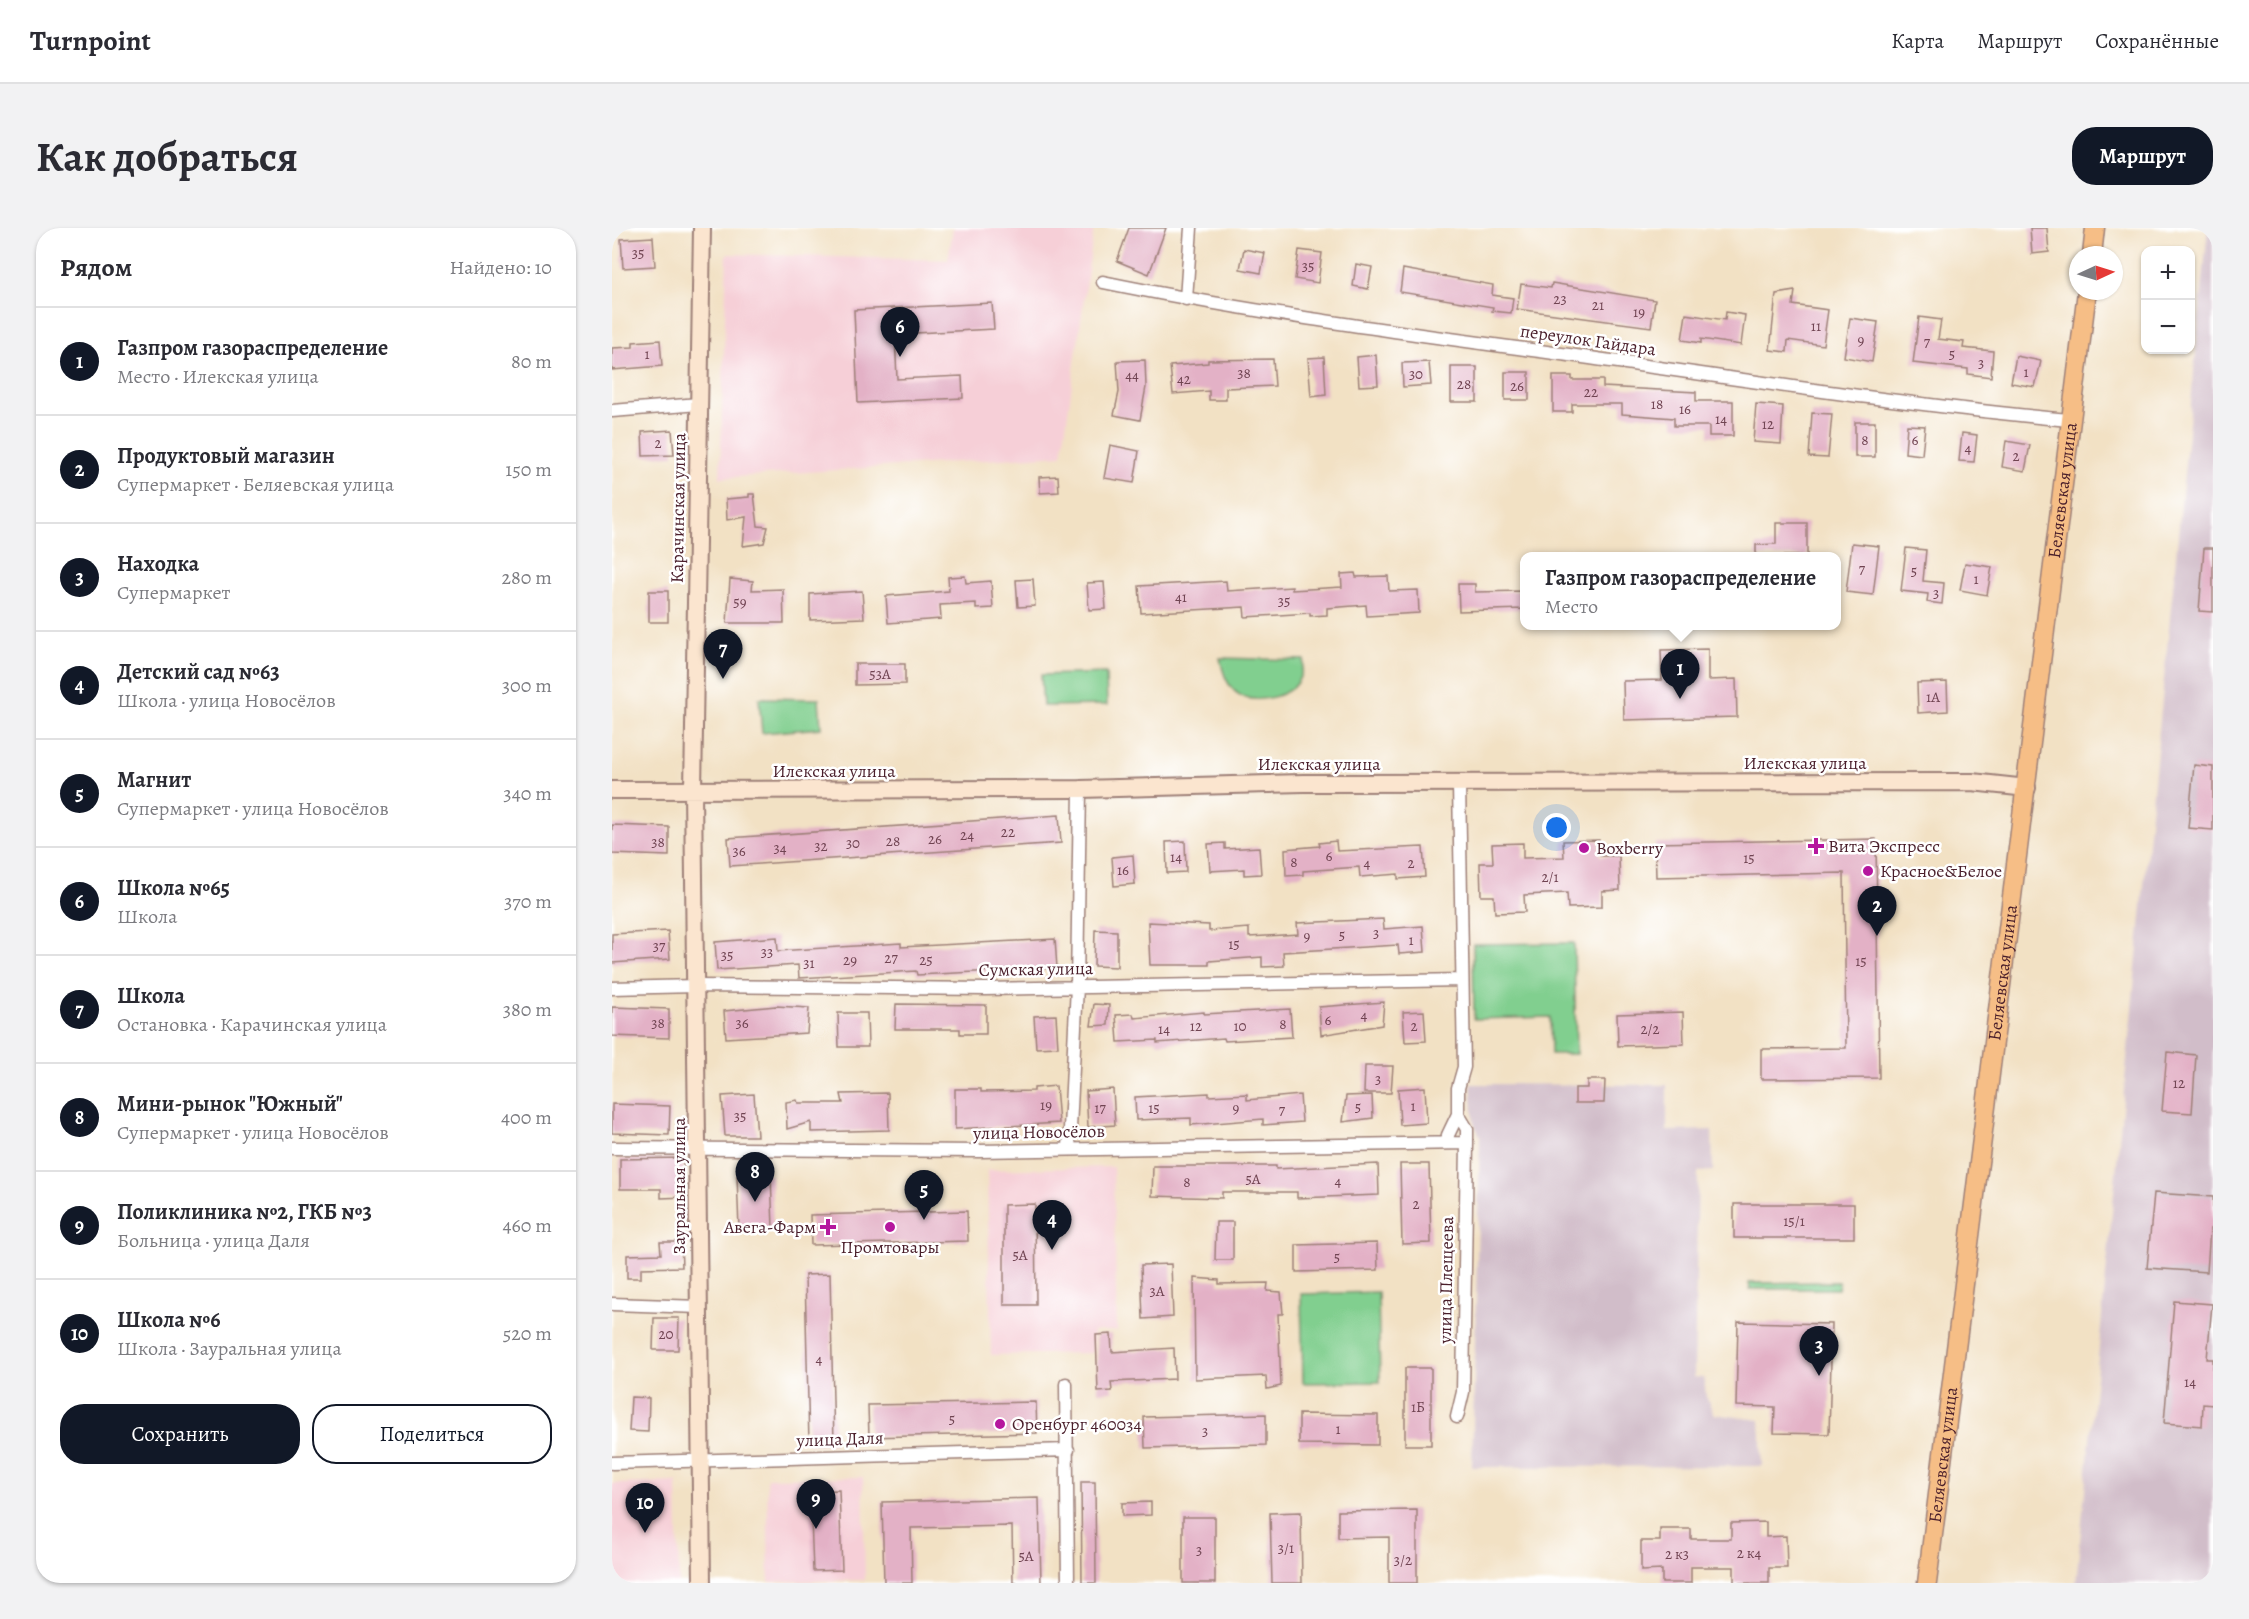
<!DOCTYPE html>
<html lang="ru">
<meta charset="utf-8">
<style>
:root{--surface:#fff;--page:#f2f2f3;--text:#2b2b33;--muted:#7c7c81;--line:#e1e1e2;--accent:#111827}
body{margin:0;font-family:Alegreya,serif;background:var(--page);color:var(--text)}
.controls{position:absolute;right:18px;top:18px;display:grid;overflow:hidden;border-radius:12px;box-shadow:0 2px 4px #0004}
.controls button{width:54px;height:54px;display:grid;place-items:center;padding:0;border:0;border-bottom:2px solid var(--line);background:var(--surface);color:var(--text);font:30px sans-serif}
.compass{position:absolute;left:1457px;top:18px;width:54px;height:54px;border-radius:50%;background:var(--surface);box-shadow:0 2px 4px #0004;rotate:86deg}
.you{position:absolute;left:945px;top:600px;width:21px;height:21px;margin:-15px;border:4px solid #fff;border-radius:50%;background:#1a73e8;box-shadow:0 0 0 9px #1a73e833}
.badge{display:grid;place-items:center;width:39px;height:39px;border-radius:50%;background:var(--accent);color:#fff;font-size:20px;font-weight:700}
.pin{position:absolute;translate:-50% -50px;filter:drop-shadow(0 2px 3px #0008)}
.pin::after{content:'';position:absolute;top:32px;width:21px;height:18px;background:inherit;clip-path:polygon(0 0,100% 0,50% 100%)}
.popup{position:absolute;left:908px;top:324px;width:321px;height:78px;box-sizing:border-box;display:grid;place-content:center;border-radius:12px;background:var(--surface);filter:drop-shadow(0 2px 4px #0005);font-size:20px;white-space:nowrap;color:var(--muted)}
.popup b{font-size:22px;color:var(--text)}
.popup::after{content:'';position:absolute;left:50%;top:100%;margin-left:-12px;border:12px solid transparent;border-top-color:var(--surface)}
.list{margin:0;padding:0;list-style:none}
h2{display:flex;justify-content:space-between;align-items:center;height:78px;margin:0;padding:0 24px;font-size:26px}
h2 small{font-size:20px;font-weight:400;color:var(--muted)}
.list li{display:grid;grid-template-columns:39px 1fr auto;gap:18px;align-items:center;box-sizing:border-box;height:108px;padding:0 24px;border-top:2px solid var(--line)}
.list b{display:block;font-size:22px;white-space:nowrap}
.list p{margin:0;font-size:20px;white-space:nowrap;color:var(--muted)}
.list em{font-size:20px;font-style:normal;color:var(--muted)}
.actions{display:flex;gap:12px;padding:18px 24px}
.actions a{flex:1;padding:14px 0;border:2px solid var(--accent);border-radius:24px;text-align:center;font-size:21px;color:var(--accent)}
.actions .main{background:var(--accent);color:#fff}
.map{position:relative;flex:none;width:1601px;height:1355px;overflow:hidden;border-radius:24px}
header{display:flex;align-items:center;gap:36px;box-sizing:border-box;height:84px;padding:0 30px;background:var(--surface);border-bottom:2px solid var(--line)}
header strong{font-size:28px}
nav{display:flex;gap:33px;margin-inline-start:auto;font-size:21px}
.intro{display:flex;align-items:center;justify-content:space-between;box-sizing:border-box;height:144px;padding:0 36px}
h1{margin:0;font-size:42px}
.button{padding:15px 27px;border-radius:24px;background:var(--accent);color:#fff;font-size:21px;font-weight:700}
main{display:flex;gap:36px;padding:0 36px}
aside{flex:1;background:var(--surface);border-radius:24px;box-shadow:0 2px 4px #0004}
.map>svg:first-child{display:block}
.built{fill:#f6cfd7}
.industrial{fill:#d1bdc9}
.green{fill:#81cf8f;stroke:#66775d;stroke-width:1.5}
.building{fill:#e3b1c6}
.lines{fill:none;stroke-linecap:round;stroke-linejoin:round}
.street-casing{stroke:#9e8078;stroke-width:15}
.secondary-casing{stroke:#9e8078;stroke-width:20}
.primary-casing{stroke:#9e8078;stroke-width:21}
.street{stroke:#fff;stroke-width:12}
.secondary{stroke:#fbe5cf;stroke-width:16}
.primary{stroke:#f6be86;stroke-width:18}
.poi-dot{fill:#b5179e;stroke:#fff;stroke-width:2}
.labels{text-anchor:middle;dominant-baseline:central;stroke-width:5;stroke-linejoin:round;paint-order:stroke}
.number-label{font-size:15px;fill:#704452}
.street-label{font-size:18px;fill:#4a1f2b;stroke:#fff}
.poi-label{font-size:18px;fill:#4a1f2b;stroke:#fff;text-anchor:start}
</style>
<header>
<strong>Turnpoint</strong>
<nav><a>Карта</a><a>Маршрут</a><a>Сохранённые</a></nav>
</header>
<div class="intro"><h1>Как добраться</h1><a class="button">Маршрут</a></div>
<main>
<aside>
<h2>Рядом<small>Найдено: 10</small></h2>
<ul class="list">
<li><span class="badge">1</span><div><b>Газпром газораспределение</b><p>Место · Илекская улица</p></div><em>80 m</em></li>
<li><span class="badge">2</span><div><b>Продуктовый магазин</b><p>Супермаркет · Беляевская улица</p></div><em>150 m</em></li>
<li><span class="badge">3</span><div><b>Находка</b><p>Супермаркет</p></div><em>280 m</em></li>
<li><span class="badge">4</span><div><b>Детский сад №63</b><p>Школа · улица Новосёлов</p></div><em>300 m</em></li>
<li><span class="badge">5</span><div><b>Магнит</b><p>Супермаркет · улица Новосёлов</p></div><em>340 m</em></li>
<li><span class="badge">6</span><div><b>Школа №65</b><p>Школа</p></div><em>370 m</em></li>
<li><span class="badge">7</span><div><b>Школа</b><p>Остановка · Карачинская улица</p></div><em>380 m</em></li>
<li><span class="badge">8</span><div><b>Мини-рынок &quot;Южный&quot;</b><p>Супермаркет · улица Новосёлов</p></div><em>400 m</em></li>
<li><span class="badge">9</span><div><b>Поликлиника №2, ГКБ №3</b><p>Больница · улица Даля</p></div><em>460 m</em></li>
<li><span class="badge">10</span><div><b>Школа №6</b><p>Школа · Зауральная улица</p></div><em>520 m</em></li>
</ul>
<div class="actions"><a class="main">Сохранить</a><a>Поделиться</a></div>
</aside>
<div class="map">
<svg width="1601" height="1355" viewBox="0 0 1601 1355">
<rect width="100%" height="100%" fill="#fff"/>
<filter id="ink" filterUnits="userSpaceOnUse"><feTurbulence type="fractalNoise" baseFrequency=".0167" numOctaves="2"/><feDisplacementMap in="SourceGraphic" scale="12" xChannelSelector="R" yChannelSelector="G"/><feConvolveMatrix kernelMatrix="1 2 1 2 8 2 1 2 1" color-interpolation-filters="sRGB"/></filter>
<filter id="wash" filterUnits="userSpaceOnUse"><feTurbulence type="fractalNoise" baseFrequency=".008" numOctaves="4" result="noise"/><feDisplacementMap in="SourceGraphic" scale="24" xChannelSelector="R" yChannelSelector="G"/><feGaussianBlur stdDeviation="1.35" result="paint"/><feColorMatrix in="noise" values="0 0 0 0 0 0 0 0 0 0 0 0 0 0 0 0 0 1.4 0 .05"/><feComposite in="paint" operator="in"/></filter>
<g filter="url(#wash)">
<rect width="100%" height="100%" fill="#f2e1c4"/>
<path class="built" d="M341 0H482L450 227 108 250 115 26 336 32Z
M501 939 505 1103H481V1125L379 1127 375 942Z
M251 1249 253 1352 157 1354 155 1250Z
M65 1254 67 1355H0V1256Z"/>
<path class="industrial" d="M1596 0H1601V1355H1464Z
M859 856 1055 857V903L1100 902 1101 943 1086 944 1082 1149 1092 1150 1094 1168 1102 1186 1148 1192 1150 1238 860 1239 868 908 862 895Z"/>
<path class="green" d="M608 430 692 432C691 438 690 445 687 451 679 468 649 475 632 469 616 463 611 445 608 430Z
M494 445 495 477 431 478 429 447Z
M147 470 207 471 209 500 150 505Z
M962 715 964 826H939L938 789 862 791 861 716Z
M1227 1054 1226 1061H1138L1137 1055Z
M766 1064 768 1154 691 1155 689 1066Z"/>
<g id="blocks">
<path class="building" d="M517 0H554L537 46 505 33Z
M1418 0H1435L1437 24 1420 26Z
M41 9 43 38 11 40 9 11Z
M632 21 653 25 649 45 628 41Z
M687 22 710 25 706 55 683 51Z
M744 36 760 39 756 61 741 58Z
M791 41 881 57 880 67 901 70 899 85 880 83 881 79 788 64Z
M940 55 1043 72 1039 99 905 81 909 56 939 60Z
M1183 63 1181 77 1216 82 1211 117 1176 112 1175 124 1158 122 1164 66Z
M380 75 382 101 283 106 285 151 350 148 351 170 246 175 242 82Z
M1114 84 1133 87 1129 117 1089 111V115L1070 112 1074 86 1113 92Z
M1307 89 1329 92 1326 111 1352 114 1351 120 1381 123 1379 149 1356 146V141L1301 135Z
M1238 90 1266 94 1260 134 1232 129Z
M48 112 50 138 0 142V120L21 119V114Z
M764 127 766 157 747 158 745 129Z
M1404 128 1429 133 1423 159 1399 155Z
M712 129 714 167 699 169 696 130Z
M661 131 663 158 614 160V172H597V163L561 166 558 138 596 135V132Z
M533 132 534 159 528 192 502 187 507 164 505 133Z
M817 134 819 157 791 159 790 135Z
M839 139H865V174H839Z
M893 144H917V172H893Z
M941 148H960V152H991V159L1084 164V173H1121V208H1097V198H1062V190L1010 186V176H960V184H941Z
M1144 176 1171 178 1169 216 1141 214Z
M1200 185 1220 186 1216 230 1197 229Z
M1243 194H1263V229H1243Z
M1295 197 1313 198 1310 227 1293 225Z
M60 202 62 227 31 228 30 204Z
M1350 205 1365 207 1362 234 1347 233Z
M1394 213 1418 217 1413 243 1390 239Z
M498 217 527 223 522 255 492 250Z
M446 248 447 264 428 265 427 249Z
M137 266H142L146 298 156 299 152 315 131 318 134 289 115 292 114 271 137 269Z
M1164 295H1195V328H1144V317L1164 316Z
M1240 315 1267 318 1261 367 1234 364Z
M1294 320 1314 322 1311 353 1332 355 1330 376 1315 374 1316 366 1289 363Z
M1592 320H1601V384L1587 383Z
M1353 335 1380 339 1375 367 1348 362Z
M743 345 744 349 776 348 777 363 806 362 807 385 755 388 754 377 715 380V387L698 388V385L633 389 632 379 529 385 527 358 614 353 615 363 680 359V362L730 359 729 346Z
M353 348 354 355 379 353 381 380 364 381V375L328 377 329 391 276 395 274 368 337 363 336 349Z
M118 351 141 353 140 362 171 361 172 395H115Z
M421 351 423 378 406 379 404 352Z
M492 354 494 381 477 382 475 355Z
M846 356H863V364L912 363V381L847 383Z
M37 363H56V394H37Z
M250 363 252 390 198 392V366Z
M1096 421V452L1124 451 1125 489 1012 492 1011 453 1050 452 1049 422Z
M243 436H293V456L243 457Z
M1335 454 1336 483 1306 485 1305 455Z
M1582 537 1601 539V602L1576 600Z
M447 587 449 615 118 638 116 610Z
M0 597 57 599V628L0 626Z
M1264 611 1267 850 1149 851V821L1234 820 1232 645 1044 649 1043 615Z
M987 612 988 628H1007L1008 662 990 663V679L956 680 955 665 912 667 913 684 883 685 882 668H869L868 635H881L880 616 911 615V630L952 629 951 613Z
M573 613 574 644 555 645 554 614Z
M724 613 725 623 811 619 813 649 786 651V646L748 649 747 639 691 643V647L674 648 673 621 708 618 707 615Z
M613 615V621L647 619 649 646 632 647V641L598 643 596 616Z
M521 627 523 656 502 658 500 629Z
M771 691 772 701 811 698 813 724 787 726 786 717 671 724 672 738 650 739V729L597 733V737H538L536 694 597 697V703L637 700V709L686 706 685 695Z
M483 702 505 703V739L482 738Z
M56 703 58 731 0 735V706Z
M165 709 166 723 289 715V719L443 711 445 740 305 747 304 743 187 750 186 737 105 742 103 714Z
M772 774 770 797 709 807 707 779Z
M284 776 374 777V806H348V801H283Z
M482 776 497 777 496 797 479 798Z
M164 778 197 780 195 805 114 810 112 783Z
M0 779 57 781V810L0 808Z
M678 781 680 809 613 813 612 810 545 815V812L506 814 504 787 521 786 522 790 592 784V786Z
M812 783 814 813 793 814 791 784Z
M1071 784 1072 816 1006 818 1005 786Z
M226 785H255L256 819H227Z
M444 787 446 819 424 820 422 788Z
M1555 824 1584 827 1580 885 1550 883Z
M753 838H781L779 865H752Z
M975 852H993L992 875H963V860H975Z
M444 858 447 895 343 901V861H369V864L422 863V860Z
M813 859 815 895 788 897 786 861Z
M501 861 503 897 476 899 474 863Z
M276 865 277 902 199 904V894L175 901 174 874 185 872 186 875H231L229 866Z
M597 865V868L635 866V872L688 867 690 894 651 897V891L579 897V890L524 892 523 869Z
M142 866 145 908H113L110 868Z
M760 867 761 890 731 894 734 868Z
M0 876 58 878 57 907 0 905Z
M71 930 73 969 49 970V961H8V931Z
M766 936 767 967 685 970V964H610V970L540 968 541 938H664V941Z
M788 936H817L819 1015 790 1016Z
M159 947 161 1000 127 1001 125 948Z
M1542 965 1601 969V1001H1598L1595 1044 1535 1040Z
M423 976 424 1077H392V977Z
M1122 976H1242V1010H1122Z
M355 983 356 1013 199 1017 198 987Z
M604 994H621V1032H603Z
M48 1014H69L70 1039 29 1040V1050H15V1027L49 1026Z
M765 1015 766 1042 684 1044V1017Z
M559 1036 561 1089 531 1091 529 1037Z
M218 1046 222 1215 197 1216 193 1047Z
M582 1050 607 1052V1056L656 1055 655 1063 669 1064 671 1086H666L669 1158 655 1161 654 1148 583 1151Z
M1562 1073 1600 1076 1595 1131H1601V1177L1591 1176 1590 1198 1552 1195Z
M42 1090H67L66 1122H41Z
M1126 1094 1220 1096 1217 1206 1162 1205 1163 1179 1124 1178Z
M499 1106 500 1124 562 1120 563 1151 499 1154 500 1163 486 1164 484 1107Z
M793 1140H819V1217H793Z
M19 1169 37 1170 36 1204 17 1203Z
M424 1174 425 1205 257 1209 256 1177Z
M654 1186V1217L533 1220 532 1189Z
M687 1186 766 1187V1217L687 1216Z
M469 1254H483L484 1355H470Z
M227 1262 230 1342 201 1343 198 1263Z
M427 1270 429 1355H401L400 1298 299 1300 300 1355H272L270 1274Z
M539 1274V1287L510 1288V1275Z
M805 1282V1355H777V1309L726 1310V1283Z
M689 1284 690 1355H660L658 1285Z
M571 1289H603V1355H571Z
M1154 1294V1309L1174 1308 1175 1340H1157V1355H1122V1339H1079V1355H1050V1342L1029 1343V1313H1048V1301H1079V1311H1119V1295Z"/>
</g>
</g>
<g filter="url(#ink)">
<use href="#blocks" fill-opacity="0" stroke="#9e8078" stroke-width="1.5"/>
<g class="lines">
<defs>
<path id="street" d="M491 54C650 87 811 107 971 129 1133 152 1295 177 1457 192
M574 71 579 0
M0 183 87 176
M0 760 85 758 373 761 850 752
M835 915 836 907 846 886V860L852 839 847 556
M0 920 367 923 855 915
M457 921 465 758 468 561
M0 1076 88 1079
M454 1156 456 1355
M845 1189 851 1164 855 915V901L846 886
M0 1235 456 1222"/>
<path id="secondary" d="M90 0 81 562 90 1355
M0 562 468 561 692 555 1360 554 1415 560"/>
<g id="primary">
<path d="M1480 27 1483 0"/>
<path id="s1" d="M1315 1355 1475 63"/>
</g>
</defs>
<use href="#street" class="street-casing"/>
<use href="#secondary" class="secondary-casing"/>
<use href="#primary" class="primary-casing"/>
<use href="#street" class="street"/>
<use href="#secondary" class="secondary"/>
<use href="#primary" class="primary"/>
</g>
</g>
<g class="poi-dot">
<path d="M1201 609h6v6h6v6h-6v6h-6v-6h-6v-6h6z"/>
<circle cx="972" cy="620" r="6"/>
<circle cx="1256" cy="643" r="6"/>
<path d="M213 990h6v6h6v6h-6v6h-6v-6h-6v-6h6z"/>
<circle cx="278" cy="999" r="6"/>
<circle cx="388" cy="1196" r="6"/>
</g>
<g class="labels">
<g class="number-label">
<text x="26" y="25">35</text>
<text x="696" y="38">35</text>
<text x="948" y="71">23</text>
<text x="986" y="77">21</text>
<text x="1027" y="84">19</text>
<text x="1204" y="98">11</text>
<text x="1249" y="112">9</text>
<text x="1315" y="114">7</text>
<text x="35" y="126">1</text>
<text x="1340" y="126">5</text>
<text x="1369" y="135">3</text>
<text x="1414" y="144">1</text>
<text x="632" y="145">38</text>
<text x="804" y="146">30</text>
<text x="520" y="147">44</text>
<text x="572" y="151">42</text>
<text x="852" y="156">28</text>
<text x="905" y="158">26</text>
<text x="979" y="164">22</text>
<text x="1045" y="176">18</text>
<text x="1073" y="181">16</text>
<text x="1109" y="191">14</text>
<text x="1156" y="196">12</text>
<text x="1253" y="212">8</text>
<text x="1303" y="212">6</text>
<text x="46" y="215">2</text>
<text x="1356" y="220">4</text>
<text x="1404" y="228">2</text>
<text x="1250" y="341">7</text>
<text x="1302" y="343">5</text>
<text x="1364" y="351">1</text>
<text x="1324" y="365">3</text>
<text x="569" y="369">41</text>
<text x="672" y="373">35</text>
<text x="128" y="374">59</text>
<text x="268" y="446">53А</text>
<text x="1321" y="469">1А</text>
<text x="396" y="604">22</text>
<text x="355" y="607">24</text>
<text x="323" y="611">26</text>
<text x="281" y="613">28</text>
<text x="46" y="614">38</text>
<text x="241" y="615">30</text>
<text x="209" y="618">32</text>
<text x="168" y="620">34</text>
<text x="127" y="623">36</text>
<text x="717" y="628">6</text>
<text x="564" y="629">14</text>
<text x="1137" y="630">15</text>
<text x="682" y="634">8</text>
<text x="755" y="635">4</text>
<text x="799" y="635">2</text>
<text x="511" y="642">16</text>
<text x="938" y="649">2/1</text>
<text x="764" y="705">3</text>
<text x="730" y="707">5</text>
<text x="695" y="708">9</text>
<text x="799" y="712">1</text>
<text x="622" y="716">15</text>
<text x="47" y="718">37</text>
<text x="155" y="724">33</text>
<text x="115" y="727">35</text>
<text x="279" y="730">27</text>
<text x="238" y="732">29</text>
<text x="314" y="732">25</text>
<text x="1249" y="733">15</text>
<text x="197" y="735">31</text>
<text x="752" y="787">4</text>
<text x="716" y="792">6</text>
<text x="46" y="795">38</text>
<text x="130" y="795">36</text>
<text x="671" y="796">8</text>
<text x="584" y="798">12</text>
<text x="628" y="798">10</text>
<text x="802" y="798">2</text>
<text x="552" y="801">14</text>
<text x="1038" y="801">2/2</text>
<text x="766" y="851">3</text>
<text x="1567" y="855">12</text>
<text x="434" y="877">19</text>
<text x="801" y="878">1</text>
<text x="746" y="879">5</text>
<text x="488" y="880">17</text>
<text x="542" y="880">15</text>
<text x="624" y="880">9</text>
<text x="670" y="882">7</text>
<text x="128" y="888">35</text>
<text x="641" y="951">5А</text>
<text x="726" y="953">4</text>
<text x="575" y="954">8</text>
<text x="804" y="976">2</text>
<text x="1182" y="993">15/1</text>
<text x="408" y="1027">5А</text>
<text x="725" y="1029">5</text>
<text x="545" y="1063">3А</text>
<text x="54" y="1106">20</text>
<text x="207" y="1131">4</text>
<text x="1578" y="1154">14</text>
<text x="806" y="1179">1Б</text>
<text x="340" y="1191">5</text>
<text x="726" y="1201">1</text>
<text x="593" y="1203">3</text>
<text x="674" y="1320">3/1</text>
<text x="587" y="1322">3</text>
<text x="1137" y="1325">2 к4</text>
<text x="1065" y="1326">2 к3</text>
<text x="414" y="1328">5А</text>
<text x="791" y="1332">3/2</text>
</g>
<g class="street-label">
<text transform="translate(976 112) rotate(8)">переулок Гайдара</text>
<text stroke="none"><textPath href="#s1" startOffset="1101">Беляевская улица</textPath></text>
<text transform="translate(66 280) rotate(-89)">Карачинская улица</text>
<text x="1193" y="535">Илекская улица</text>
<text x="707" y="536">Илекская улица</text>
<text x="222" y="543">Илекская улица</text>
<text transform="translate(424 741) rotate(-1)">Сумская улица</text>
<text stroke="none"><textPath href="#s1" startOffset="615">Беляевская улица</textPath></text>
<text transform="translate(427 904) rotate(-1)">улица Новосёлов</text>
<text transform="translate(67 958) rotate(-90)">Зауральная улица</text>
<text transform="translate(834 1052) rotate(-89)">улица Плещеева</text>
<text transform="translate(228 1211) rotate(-2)">улица Даля</text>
<text stroke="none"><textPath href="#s1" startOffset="129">Беляевская улица</textPath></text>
</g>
<g class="poi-label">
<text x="1216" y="618">Вита Экспресс</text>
<text x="984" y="620">Boxberry</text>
<text x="1268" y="643">Красное&amp;Белое</text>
<text x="204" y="999" text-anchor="end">Авега-Фарм</text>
<text x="278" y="1019" text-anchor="middle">Промтовары</text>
<text x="400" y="1196">Оренбург 460034</text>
</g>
</g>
</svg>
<div class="controls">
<button>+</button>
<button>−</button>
</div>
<svg class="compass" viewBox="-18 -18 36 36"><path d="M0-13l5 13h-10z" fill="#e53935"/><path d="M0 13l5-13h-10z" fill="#7c7c81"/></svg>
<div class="you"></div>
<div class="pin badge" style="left:1068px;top:471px">1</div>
<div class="popup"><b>Газпром газораспределение</b>Место</div>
<div class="pin badge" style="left:1265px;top:708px">2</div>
<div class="pin badge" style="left:1207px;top:1148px">3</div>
<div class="pin badge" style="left:440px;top:1022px">4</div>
<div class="pin badge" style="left:312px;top:992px">5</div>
<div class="pin badge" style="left:288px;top:129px">6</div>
<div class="pin badge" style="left:111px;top:451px">7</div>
<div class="pin badge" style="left:143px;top:974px">8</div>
<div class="pin badge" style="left:204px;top:1301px">9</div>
<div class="pin badge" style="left:33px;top:1305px">10</div>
</div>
</main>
